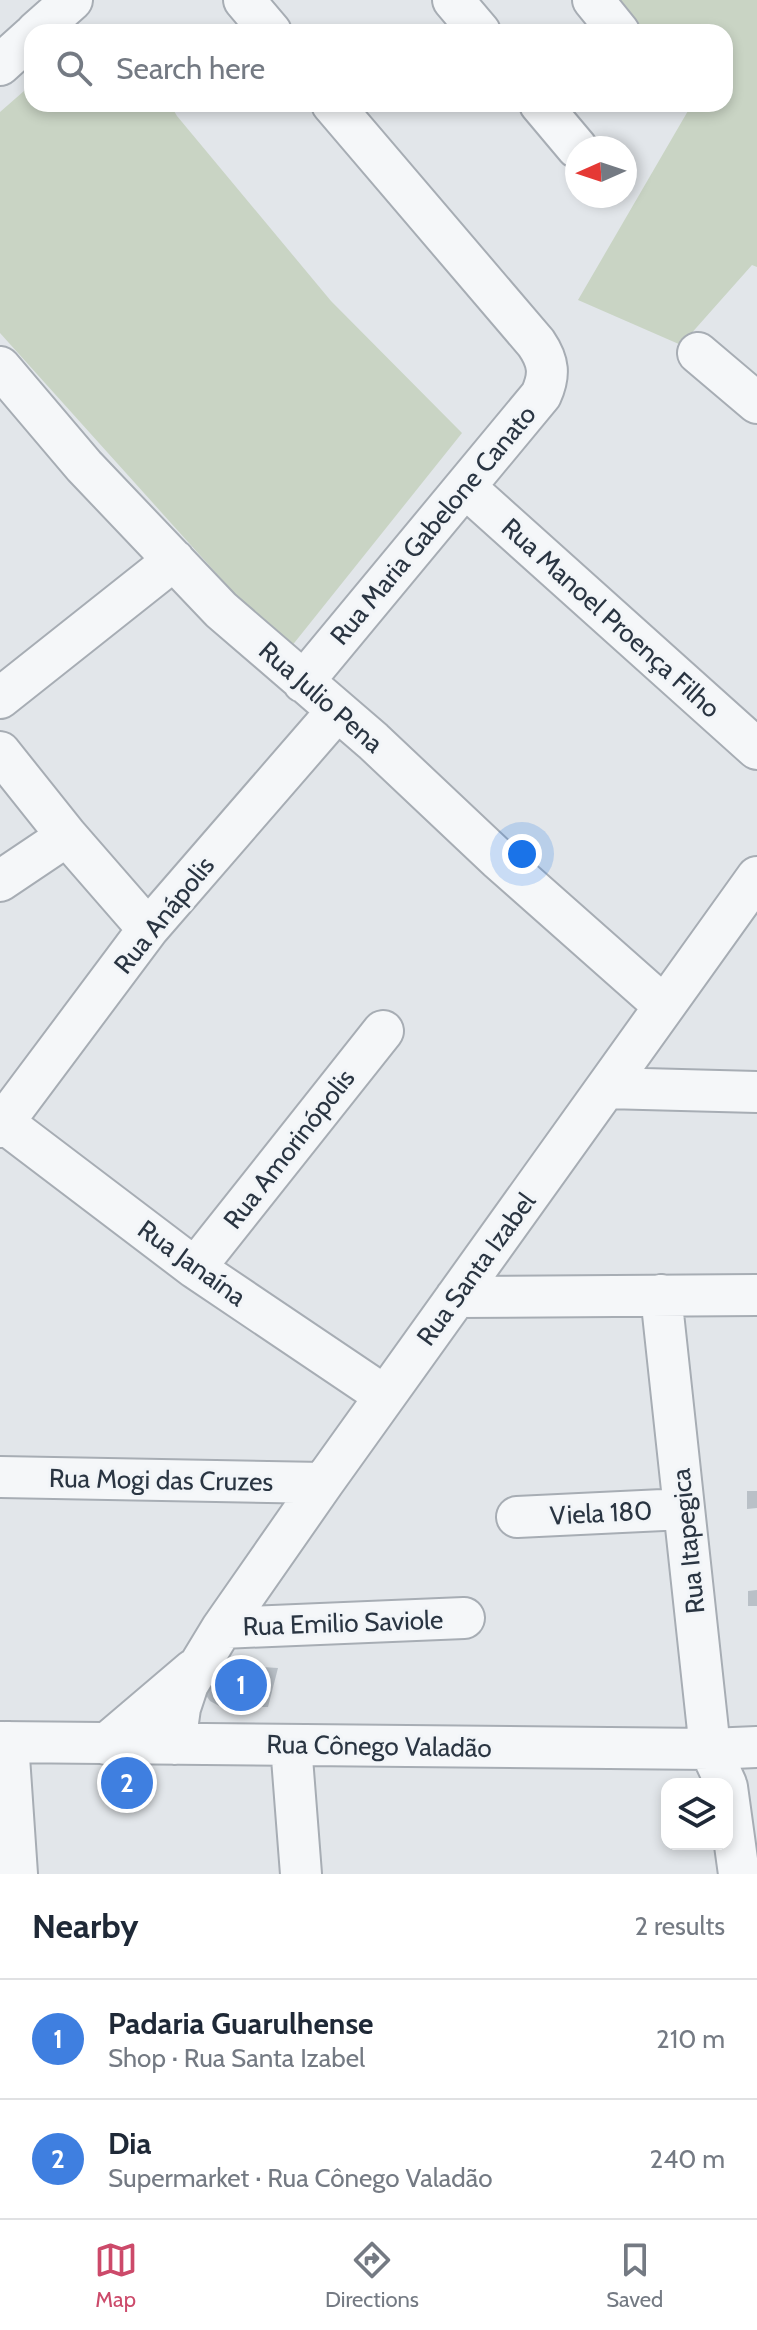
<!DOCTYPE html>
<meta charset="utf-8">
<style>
:root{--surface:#fff;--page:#f6f6f7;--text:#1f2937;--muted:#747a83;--line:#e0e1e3;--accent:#cc4a6a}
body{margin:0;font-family:Cabin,sans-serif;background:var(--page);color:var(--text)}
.controls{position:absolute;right:24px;bottom:24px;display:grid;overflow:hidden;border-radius:16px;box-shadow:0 4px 12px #0003}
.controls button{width:72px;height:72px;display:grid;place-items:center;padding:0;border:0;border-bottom:2px solid var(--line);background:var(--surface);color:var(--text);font:40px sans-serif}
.compass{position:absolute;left:565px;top:136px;width:72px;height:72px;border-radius:50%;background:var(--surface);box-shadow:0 4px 12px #0003;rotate:267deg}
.you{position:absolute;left:522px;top:854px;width:28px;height:28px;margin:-20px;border:6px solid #fff;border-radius:50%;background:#1a73e8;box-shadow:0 0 0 12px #1a73e833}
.badge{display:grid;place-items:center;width:52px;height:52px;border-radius:50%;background:var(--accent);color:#fff;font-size:26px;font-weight:700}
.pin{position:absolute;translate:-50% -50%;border:4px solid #fff;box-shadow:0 2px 8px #0006}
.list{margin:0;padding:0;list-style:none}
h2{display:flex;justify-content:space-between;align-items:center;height:104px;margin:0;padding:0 32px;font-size:34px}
h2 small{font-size:26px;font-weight:400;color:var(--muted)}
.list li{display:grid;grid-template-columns:52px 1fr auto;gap:24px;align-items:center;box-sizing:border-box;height:120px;padding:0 32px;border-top:2px solid var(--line)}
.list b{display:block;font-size:30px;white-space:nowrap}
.list p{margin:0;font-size:26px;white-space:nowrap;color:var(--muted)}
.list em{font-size:26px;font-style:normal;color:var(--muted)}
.icon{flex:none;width:44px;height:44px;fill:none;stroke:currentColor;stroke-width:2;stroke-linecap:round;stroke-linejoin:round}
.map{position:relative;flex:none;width:757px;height:1874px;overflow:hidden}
.search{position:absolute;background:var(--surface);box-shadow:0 4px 12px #0003;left:24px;right:24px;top:24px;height:88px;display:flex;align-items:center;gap:20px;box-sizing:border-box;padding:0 28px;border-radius:24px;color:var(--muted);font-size:30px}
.sheet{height:344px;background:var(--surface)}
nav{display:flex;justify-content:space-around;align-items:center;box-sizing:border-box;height:112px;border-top:2px solid var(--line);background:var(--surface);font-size:22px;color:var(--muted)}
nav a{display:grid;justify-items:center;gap:4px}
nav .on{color:var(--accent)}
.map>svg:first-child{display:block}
.green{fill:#c9d4c4}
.building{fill:#b9c0c7}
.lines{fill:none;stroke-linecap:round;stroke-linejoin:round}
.minor-casing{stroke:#a7adb4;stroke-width:44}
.minor{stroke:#f5f7f9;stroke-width:40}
.labels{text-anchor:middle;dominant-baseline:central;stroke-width:6;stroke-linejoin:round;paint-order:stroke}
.street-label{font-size:26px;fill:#2a3542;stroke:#f2f5f8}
</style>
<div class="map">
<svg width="757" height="1874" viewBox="0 0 757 1874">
<rect width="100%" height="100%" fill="#e2e6ea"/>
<path class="green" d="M610 0H757V267L752 265 681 345 578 300 692 104H725V32H638Z
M32 84V104H170L177 116 331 301 462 433 287 652 0 333V112Z"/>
<path class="building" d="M747 1491H757V1508L747 1509Z
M757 1590V1606H748V1591Z
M217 1664 278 1668 268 1707H221L210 1701 205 1694Z"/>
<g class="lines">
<defs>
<path id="minor" d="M244 0 271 32
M453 0 480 32
M593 0 619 32
M36 32 72 0
M0 65 32 36
M540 104 577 148
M698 353 757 403
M0 367 84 466 221 610 373 741 498 859 664 1006
M465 487 757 749
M303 682 541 395C550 375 549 362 536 343L332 104
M0 698 174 560
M0 752 67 836 148 929
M0 881 67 836
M606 1088 757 1092
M4 1123 195 1268 385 1396
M0 1127 148 929 337 711
M195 1268 383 1031
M661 1295 710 1749 726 1784
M456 1297 757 1295
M0 1477 323 1483
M517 1517 684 1509
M222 1628 464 1618
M0 1742 710 1749 757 1747
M8 1742 17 1874
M106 1744 193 1670
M175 1744 180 1708 188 1684 222 1628 323 1483 757 877
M291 1745 301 1874
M727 1787 739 1874"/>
</defs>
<use href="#minor" class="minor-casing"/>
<use href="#minor" class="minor"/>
</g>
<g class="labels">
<g class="street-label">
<text transform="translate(433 525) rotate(-50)">Rua Maria Gabelone Canato</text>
<text transform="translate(611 618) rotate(42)">Rua Manoel Proença Filho</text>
<text transform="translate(321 697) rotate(41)">Rua Julio Pena</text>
<text transform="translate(164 915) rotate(-51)">Rua Anápolis</text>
<text transform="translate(289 1149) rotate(-52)">Rua Amorinópolis</text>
<text transform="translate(192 1263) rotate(36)">Rua Janaína</text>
<text transform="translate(476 1269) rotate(-54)">Rua Santa Izabel</text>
<text transform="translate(161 1480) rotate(1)">Rua Mogi das Cruzes</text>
<text transform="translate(601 1513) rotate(-3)">Viela 180</text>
<text transform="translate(688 1541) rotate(-96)">Rua Itapegica</text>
<text transform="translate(343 1623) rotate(-2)">Rua Emilio Saviole</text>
<text transform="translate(379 1746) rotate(1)">Rua Cônego Valadão</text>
</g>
</g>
</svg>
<div class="controls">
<button><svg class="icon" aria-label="layers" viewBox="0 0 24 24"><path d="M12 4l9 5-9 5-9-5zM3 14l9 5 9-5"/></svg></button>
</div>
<svg class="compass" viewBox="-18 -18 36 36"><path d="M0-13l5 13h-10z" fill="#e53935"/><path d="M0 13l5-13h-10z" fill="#747a83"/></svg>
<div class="you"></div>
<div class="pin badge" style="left:241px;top:1685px;background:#3f7fe0">1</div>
<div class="pin badge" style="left:127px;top:1783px;background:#3f7fe0">2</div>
<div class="search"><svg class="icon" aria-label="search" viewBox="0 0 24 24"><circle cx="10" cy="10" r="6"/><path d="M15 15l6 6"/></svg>Search here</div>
</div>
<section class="sheet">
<h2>Nearby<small>2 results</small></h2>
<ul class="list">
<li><span class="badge" style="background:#3f7fe0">1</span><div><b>Padaria Guarulhense</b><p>Shop · Rua Santa Izabel</p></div><em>210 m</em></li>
<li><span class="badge" style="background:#3f7fe0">2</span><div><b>Dia</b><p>Supermarket · Rua Cônego Valadão</p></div><em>240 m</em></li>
</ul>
</section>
<nav>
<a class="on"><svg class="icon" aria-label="map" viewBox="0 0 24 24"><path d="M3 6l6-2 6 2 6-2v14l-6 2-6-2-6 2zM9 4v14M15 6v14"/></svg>Map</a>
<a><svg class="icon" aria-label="directions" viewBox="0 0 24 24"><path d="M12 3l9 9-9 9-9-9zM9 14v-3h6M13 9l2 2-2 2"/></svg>Directions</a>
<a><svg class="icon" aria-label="saved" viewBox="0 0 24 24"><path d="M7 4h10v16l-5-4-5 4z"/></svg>Saved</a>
</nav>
